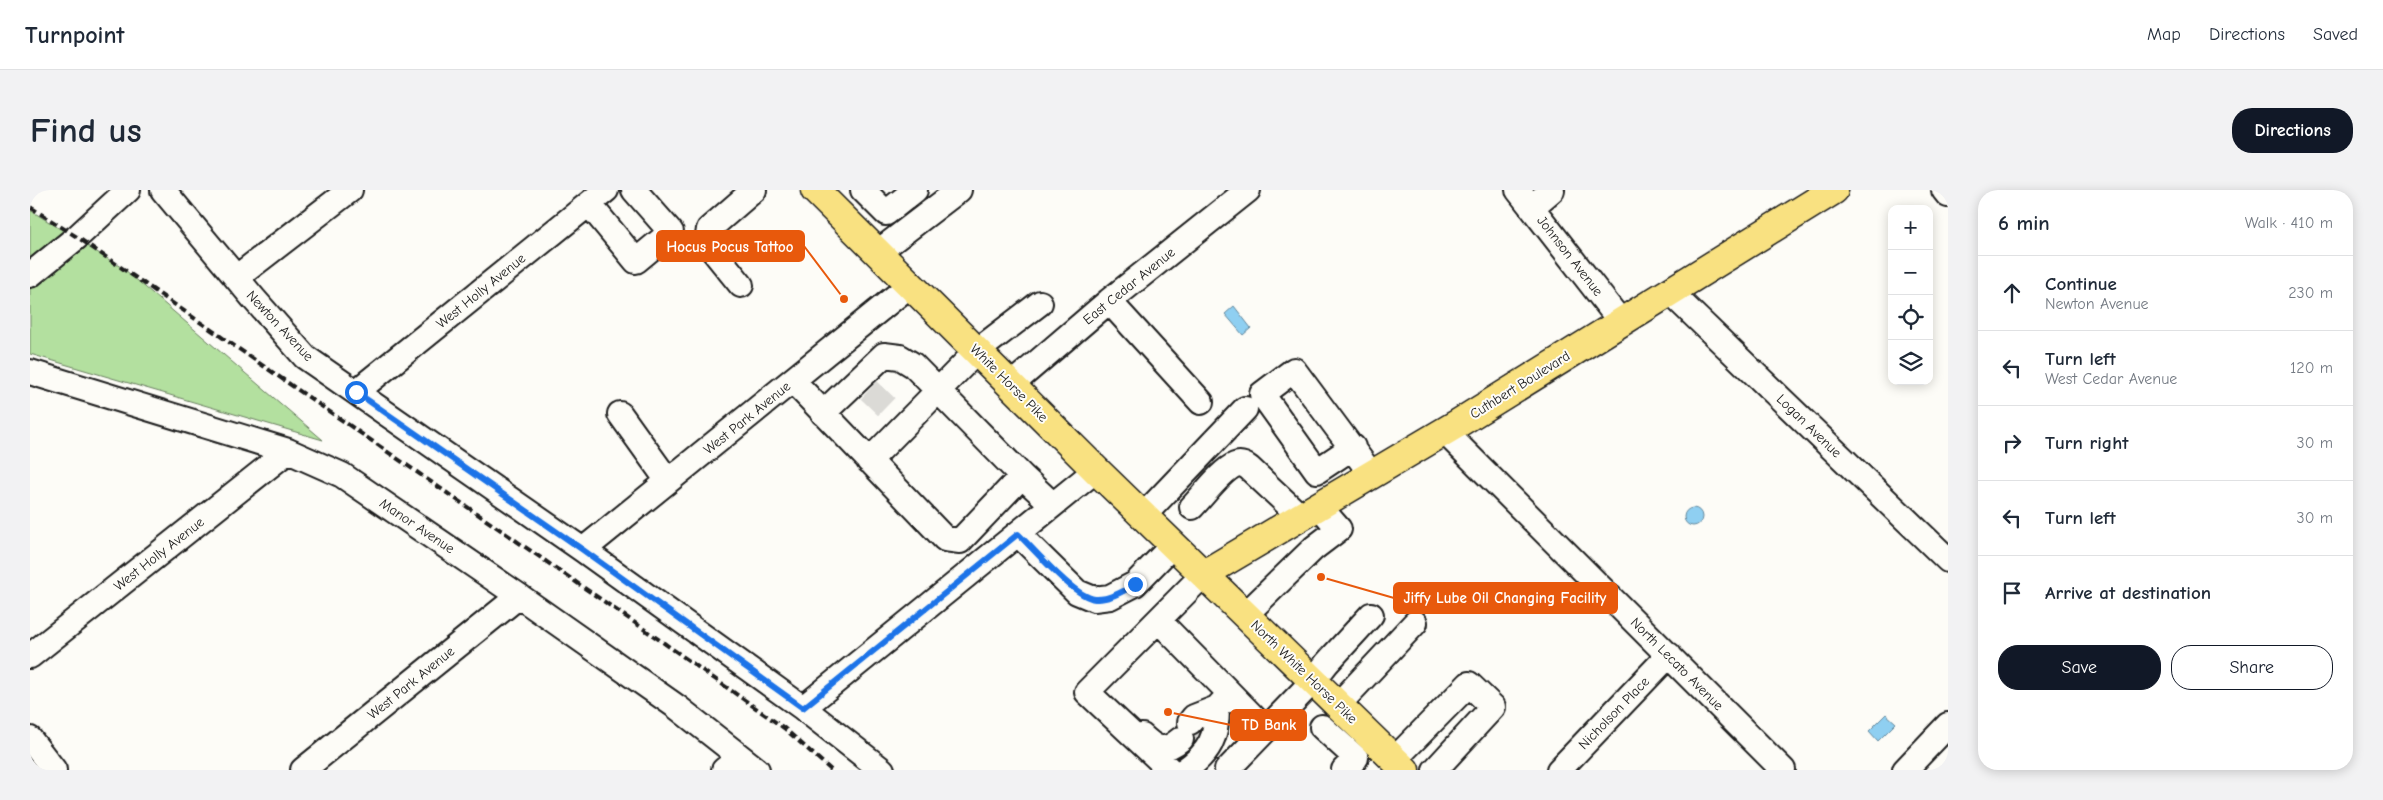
<!DOCTYPE html>
<meta charset="utf-8">
<style>
:root{--surface:#fff;--page:#f2f2f3;--text:#1f2937;--muted:#747a83;--line:#e0e1e3;--accent:#111827}
body{margin:0;font-family:"Comic Neue",sans-serif;background:var(--page);color:var(--text)}
.controls{position:absolute;right:15px;top:15px;display:grid;overflow:hidden;border-radius:10px;box-shadow:0 2px 12px #0003}
.controls button{width:45px;height:45px;display:grid;place-items:center;padding:0;border:0;border-bottom:1px solid var(--line);background:var(--surface);color:var(--text);font:25px sans-serif}
.stop{position:absolute;width:15px;height:15px;margin:-11px;border:4px solid #1a73e8;border-radius:50%;background:#fff}
.stop.end{background:#1a73e8;border-color:#fff;box-shadow:0 1px 5px #0008}
.list{margin:0;padding:0;list-style:none}
h2{display:flex;justify-content:space-between;align-items:center;height:65px;margin:0;padding:0 20px;font-size:21px}
h2 small{font-size:16px;font-weight:400;color:var(--muted)}
.list li{display:grid;grid-template-columns:32px 1fr auto;gap:15px;align-items:center;box-sizing:border-box;height:75px;padding:0 20px;border-top:1px solid var(--line)}
.list b{display:block;font-size:19px;white-space:nowrap}
.list p{margin:0;font-size:16px;white-space:nowrap;color:var(--muted)}
.list em{font-size:16px;font-style:normal;color:var(--muted)}
.actions{display:flex;gap:10px;padding:15px 20px}
.actions a{flex:1;padding:11px 0;border:1px solid var(--accent);border-radius:20px;text-align:center;font-size:18px;color:var(--accent)}
.actions .main{background:var(--accent);color:#fff}
.icon{flex:none;width:28px;height:28px;fill:none;stroke:currentColor;stroke-width:2;stroke-linecap:round;stroke-linejoin:round}
.map{position:relative;flex:none;width:1918px;height:580px;overflow:hidden;border-radius:20px}
header{display:flex;align-items:center;gap:30px;box-sizing:border-box;height:70px;padding:0 25px;background:var(--surface);border-bottom:1px solid var(--line)}
header strong{font-size:24px}
nav{display:flex;gap:28px;margin-inline-start:auto;font-size:18px}
.intro{display:flex;align-items:center;justify-content:space-between;box-sizing:border-box;height:120px;padding:0 30px}
h1{margin:0;font-size:35px}
.button{padding:12px 22px;border-radius:20px;background:var(--accent);color:#fff;font-size:18px;font-weight:700}
main{display:flex;gap:30px;padding:0 30px}
aside{flex:1;background:var(--surface);border-radius:20px;box-shadow:0 2px 12px #0003}
.map>svg:first-child{display:block}
.green{fill:#b3e09f;stroke:#687e5e}
.water{fill:#8fcff1;stroke:#61879c}
.lines{fill:none;stroke-linecap:round;stroke-linejoin:round}
.minor-tunnel{stroke:#dbdad6;stroke-width:24;stroke-dasharray:24 12;stroke-linecap:butt}
.minor-casing{stroke:#1c1c1c;stroke-width:28}
.major-casing{stroke:#1c1c1c;stroke-width:31}
.highway-casing{stroke:#1c1c1c;stroke-width:31}
.minor{stroke:#fdfcf7;stroke-width:24}
.major{stroke:#f9e181;stroke-width:28}
.highway{stroke:#f9e181;stroke-width:28}
.rail{stroke:#1c1c1c;stroke-width:4;stroke-dasharray:8 4;stroke-linecap:butt}
.route{stroke:#1a73e8;stroke-width:6}
.labels{text-anchor:middle;dominant-baseline:central;stroke-width:4;stroke-linejoin:round;paint-order:stroke}
.street-label{font-size:14px;fill:#1c1c1c;stroke:#fdfcf7}
.leader{fill:none;stroke:#e8590c;stroke-width:2}
.callout-dot{fill:#e8590c;stroke:#fdfcf7;stroke-width:2}
.callout{fill:#e8590c;stroke:#e8590c;stroke-width:2}
.callout-label{font-size:15px;text-anchor:middle;font-weight:bold;fill:#fff}
</style>
<header>
<strong>Turnpoint</strong>
<nav><a>Map</a><a>Directions</a><a>Saved</a></nav>
</header>
<div class="intro"><h1>Find us</h1><a class="button">Directions</a></div>
<main>
<div class="map">
<svg width="1918" height="580" viewBox="0 0 1918 580">
<rect width="100%" height="100%" fill="#fdfcf7"/>
<filter id="ink" filterUnits="userSpaceOnUse"><feTurbulence type="fractalNoise" baseFrequency=".02" numOctaves="2"/><feDisplacementMap in="SourceGraphic" scale="10" xChannelSelector="R" yChannelSelector="G"/><feConvolveMatrix kernelMatrix="1 2 1 2 8 2 1 2 1" color-interpolation-filters="sRGB"/></filter>
<g filter="url(#ink)">
<path class="green" d="M0 20 94 79 293 250 0 164Z"/>
<path class="water" d="M1204 116 1221 138 1213 145 1195 124Z
M1654 327a9 9 0 1 1 18 0a9 9 0 1 1-18 0Z
M1856 524 1866 533 1848 551 1839 541Z"/>
<g class="lines">
<path class="minor-tunnel" d="M839 200 864 224
M1157 555 1170 542"/>
<defs>
<path id="minor" d="M133 0 224 109 275 167 553 360 773 518 852 580
M833 0 856 23 885 0
M1488 0 1591 132
M1914 0 1918 5
M559 14 606 71 641 42 604 0
M1502 17 1522 0
M848 62 929 0
M0 85 47 47 98 0
M207 87 320 0
M711 95 677 53 679 39 724 0
M1640 102 1918 370
M1079 111 1171 212
M0 182 258 261 312 285 489 406 647 517 727 580
M763 191 915 349 930 351 992 286 1023 315
M981 195 1079 111 1218 0
M326 202 576 0
M793 223 854 165 870 167 883 175 992 286
M590 224 638 291
M1414 241 1753 580
M1323 257 1287 281 1232 204 1264 180 1342 285
M839 271 947 161 1010 113
M1162 317C1172 307 1192 280 1205 275 1210 273 1215 275 1219 278L1271 327
M1113 326 1215 219
M988 344 1047 402 1064 409 1080 407 1105 394 1143 355
M553 360 880 95
M1215 425 1284 358 1309 339 1289 316
M1129 431 1236 540
M0 466 258 261
M1308 515 1385 433
M773 518 1066 280
M1160 532 1164 527 1187 518
M1292 537 1326 568 1314 580
M1112 546C1127 560 1134 563 1151 549
M0 549 24 580
M1364 570 1439 494 1463 517 1405 580
M273 580 489 406
M694 580 710 567
M1140 580 1057 502 1174 384
M1155 580C1180 562 1187 547 1187 518L1200 504
M1197 580 1283 491 1297 473 1341 425
M1529 580 1639 465
M1875 580 1918 535"/>
<path id="major" d="M1174 384 1427 234 1804 0"/>
<path id="highway" d="M785 0 1066 280 1375 580"/>
</defs>
<use href="#minor" class="minor-casing"/>
<use href="#major" class="major-casing"/>
<use href="#highway" class="highway-casing"/>
<use href="#minor" class="minor"/>
<use href="#major" class="major"/>
<use href="#highway" class="highway"/>
<path class="rail" d="M0 17 47 47 634 453 754 538 801 580"/>
</g>
</g>
<g class="lines" filter="url(#ink)">
<path class="route" d="M326 202 553 360 773 518 988 344C1004 359 1044 407 1065 409 1079 410 1093 402 1105 394"/>
</g>
<g class="labels">
<g class="street-label">
<text transform="translate(1540 66) rotate(52)">Johnson Avenue</text>
<text transform="translate(1099 96) rotate(-39)">East Cedar Avenue</text>
<text transform="translate(451 101) rotate(-39)">West Holly Avenue</text>
<text transform="translate(250 136) rotate(47)">Newton Avenue</text>
<text transform="translate(979 193) rotate(45)">White Horse Pike</text>
<text transform="translate(1490 195) rotate(-32)">Cuthbert Boulevard</text>
<text transform="translate(717 228) rotate(-39)">West Park Avenue</text>
<text transform="translate(1779 236) rotate(44)">Logan Avenue</text>
<text transform="translate(387 336) rotate(34)">Manor Avenue</text>
<text transform="translate(129 364) rotate(-38)">West Holly Avenue</text>
<text transform="translate(1647 474) rotate(45)">North Lecato Avenue</text>
<text transform="translate(1274 482) rotate(44)">North White Horse Pike</text>
<text transform="translate(381 493) rotate(-39)">West Park Avenue</text>
<text transform="translate(1584 523) rotate(-46)">Nicholson Place</text>
</g>
</g>
<path class="leader" d="M814 109L774 56M1291 387L1364 408M1138 522L1201 535"/>
<g class="callout-dot">
<circle cx="814" cy="109" r="5"/>
<circle cx="1291" cy="387" r="5"/>
<circle cx="1138" cy="522" r="5"/>
</g>
<g class="callout">
<rect x="627" y="41" width="147" height="30" rx="5"/>
<rect x="1364" y="393" width="223" height="30" rx="5"/>
<rect x="1201" y="520" width="75" height="30" rx="5"/>
</g>
<g class="callout-label">
<text x="700" y="62">Hocus Pocus Tattoo</text>
<text x="1475" y="413">Jiffy Lube Oil Changing Facility</text>
<text x="1239" y="540">TD Bank</text>
</g>
</svg>
<div class="controls">
<button>+</button>
<button>−</button>
<button><svg class="icon" aria-label="locate" viewBox="0 0 24 24"><circle cx="12" cy="12" r="6"/><path d="M12 2v4M12 18v4M2 12h4M18 12h4"/></svg></button>
<button><svg class="icon" aria-label="layers" viewBox="0 0 24 24"><path d="M12 4l9 5-9 5-9-5zM3 14l9 5 9-5"/></svg></button>
</div>
<div class="stop" style="left:326px;top:202px"></div>
<div class="stop end" style="left:1105px;top:394px"></div>
</div>
<aside>
<h2>6 min<small>Walk · 410 m</small></h2>
<ul class="list">
<li><svg class="icon" aria-label="ahead" viewBox="0 0 24 24"><path d="M12 20V5M6 11l6-6 6 6"/></svg><div><b>Continue</b><p>Newton Avenue</p></div><em>230 m</em></li>
<li><svg class="icon" aria-label="left" viewBox="0 0 24 24"><path d="M17 20v-9H6M10 6l-5 5 5 5"/></svg><div><b>Turn left</b><p>West Cedar Avenue</p></div><em>120 m</em></li>
<li><svg class="icon" aria-label="right" viewBox="0 0 24 24"><path d="M7 20v-9h11M14 6l5 5-5 5"/></svg><div><b>Turn right</b></div><em>30 m</em></li>
<li><svg class="icon" aria-label="left" viewBox="0 0 24 24"><path d="M17 20v-9H6M10 6l-5 5 5 5"/></svg><div><b>Turn left</b></div><em>30 m</em></li>
<li><svg class="icon" aria-label="arrive" viewBox="0 0 24 24"><path d="M6 21V4h12l-3 4 3 4H6"/></svg><div><b>Arrive at destination</b></div></li>
</ul>
<div class="actions"><a class="main">Save</a><a>Share</a></div>
</aside>
</main>
